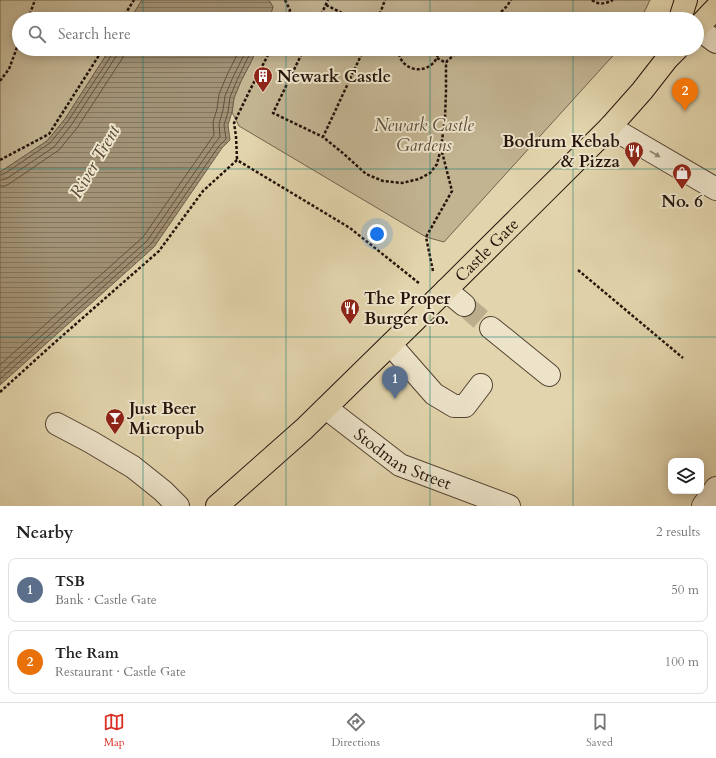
<!DOCTYPE html>
<meta charset="utf-8">
<style>
:root{--surface:#fff;--page:#f2f2f2;--text:#222;--muted:#767676;--line:#e0e0e0;--accent:#d93025}
body{margin:0;font-family:Cardo,serif;background:var(--page);color:var(--text)}
.controls{position:absolute;right:12px;bottom:12px;display:grid;overflow:hidden;border-radius:8px;box-shadow:0 2px 10px #0003}
.controls button{width:36px;height:36px;display:grid;place-items:center;padding:0;border:0;border-bottom:1px solid var(--line);background:var(--surface);color:var(--text);font:20px sans-serif}
.you{position:absolute;left:377px;top:234px;width:14px;height:14px;margin:-10px;border:3px solid #fff;border-radius:50%;background:#1a73e8;box-shadow:0 0 0 6px #1a73e833}
.badge{display:grid;place-items:center;width:26px;height:26px;border-radius:50%;background:var(--accent);color:#fff;font-size:13px;font-weight:700}
.pin{position:absolute;translate:-50% -33px;filter:drop-shadow(0 1px 2px #0008)}
.pin::after{content:'';position:absolute;top:21px;width:14px;height:12px;background:inherit;clip-path:polygon(0 0,100% 0,50% 100%)}
.list{margin:0;padding:0;list-style:none}
h2{display:flex;justify-content:space-between;align-items:center;height:52px;margin:0;padding:0 16px;font-size:17px}
h2 small{font-size:13px;font-weight:400;color:var(--muted)}
.list li{display:grid;grid-template-columns:26px 1fr auto;gap:12px;align-items:center;box-sizing:border-box;height:64px;margin:0 8px 8px;padding:0 8px;border:1px solid var(--line);border-radius:8px}
.list b{display:block;font-size:15px;white-space:nowrap}
.list p{margin:0;font-size:13px;white-space:nowrap;color:var(--muted)}
.list em{font-size:13px;font-style:normal;color:var(--muted)}
.icon{flex:none;width:22px;height:22px;fill:none;stroke:currentColor;stroke-width:2;stroke-linecap:round;stroke-linejoin:round}
.map{position:relative;flex:none;width:716px;height:506px;overflow:hidden}
.search{position:absolute;background:var(--surface);box-shadow:0 2px 10px #0003;left:12px;right:12px;top:12px;height:44px;display:flex;align-items:center;gap:10px;box-sizing:border-box;padding:0 14px;border-radius:22px;color:var(--muted);font-size:15px}
.sheet{height:196px;background:var(--surface)}
nav{display:flex;justify-content:space-around;align-items:center;box-sizing:border-box;height:56px;border-top:1px solid var(--line);background:var(--surface);font-size:11px;color:var(--muted)}
nav a{display:grid;justify-items:center;gap:2px}
nav .on{color:var(--accent)}
.map>svg:first-child{display:block}
.park{fill:#c2b391;stroke:#74634e}
.water{fill:url(#water-rules);stroke:#705f4b}
.lines{fill:none;stroke-linecap:round;stroke-linejoin:round}
.shore{stroke:#645240;stroke-width:1}
.minor-tunnel{stroke:#bcad8c;stroke-width:22;stroke-dasharray:22 11;stroke-linecap:butt}
.minor-casing{stroke:#544333;stroke-width:24}
.major-casing{stroke:#25130b;stroke-width:24}
.path{stroke:#25130b;stroke-width:2.5;stroke-dasharray:3 2;stroke-linecap:butt}
.minor{stroke:#ece3c9;stroke-width:22}
.major{stroke:#e2d4ac;stroke-width:22}
.oneway{fill:#928574}
.grid{fill:none;stroke:#0f766e;stroke-width:1;stroke-opacity:0.55}
.labels{text-anchor:middle;dominant-baseline:central;stroke-width:4;stroke-linejoin:round;paint-order:stroke}
.poi-label{font-size:17px;font-weight:bold;fill:#25130b;stroke:#ece3c9;text-anchor:start}
.park-label{font-size:17px;font-style:italic;fill:#5c4b3a;stroke:#ece3c9}
.street-label{font-size:17px;fill:#25130b;stroke:#ece3c9}
.water-label{font-size:18px;font-style:italic;fill:#574635;stroke:#ece3c9}
</style>
<div class="map">
<svg width="716" height="506" viewBox="0 0 716 506">
<defs>
<pattern id="water-rules" width="6" height="5" patternUnits="userSpaceOnUse"><rect width="6" height="5" fill="#a29275"/><path d="M0 2.5h6" fill="none" stroke="#84765e"/></pattern>
</defs>
<rect width="100%" height="100%" fill="#e2d4ac"/>
<filter id="stains"><feTurbulence type="fractalNoise" baseFrequency=".005" numOctaves="4"/><feColorMatrix values="0 0 0 0 .2 0 0 0 0 .09 0 0 0 0 .02 0 0 0 .5 -.17"/></filter>
<radialGradient id="worn" r=".72"><stop offset=".6" stop-color="#630" stop-opacity="0"/><stop offset="1" stop-color="#630" stop-opacity=".3"/></radialGradient>
<path class="park" d="M0 0H142L130 19H19V49H110L65 119 47 141 0 172Z
M269 0H650L641 19H269L273 7Z
M257 49H619L444 242 426 237 239 126 232 112 234 98 241 81 250 64Z"/>
<path class="water" d="M142 0H269L273 7 269 19H130Z
M110 49H257L250 64 241 81 234 98 232 112 228 125 230 140 222 148 154 247 0 385V172L47 141 65 119Z"/>
<g class="lines">
<path class="shore" d="M0 175 4 174 50 143 68 121 113 53V49
M0 180 6 179 54 147 72 124 117 55 118 49
M0 186H5L9 184 59 150 77 128 122 59 124 54 125 49
M0 365 143 237 214 135 213 122 217 109 219 94 227 75 240 49
M0 373 147 241 215 143 220 137 219 124 223 110 225 96 233 77 247 49
M0 379 151 244 219 146 226 139 224 125 228 112 230 97 237 80 252 49"/>
<path class="minor-tunnel" d="M464 305 491 328"/>
<defs>
<g id="minor">
<path d="M697 28 716 42"/>
<path d="M610 127 716 189"/>
<path d="M446 290 464 305"/>
<path d="M491 328 549 375"/>
<path d="M391 345 434 394 454 406H465L481 385"/>
<path id="s1" d="M326 408 400 465 509 506"/>
<path d="M57 424 91 442 133 467 163 491 178 506"/>
<path d="M703 506 716 488"/>
</g>
<g id="major">
<path d="M680 19 686 0"/>
<path d="M697 28 716 8"/>
<path id="s2" d="M217 506 304 429 446 290 610 127 642 91 667 59 677 49"/>
</g>
</defs>
<use href="#minor" class="minor-casing"/>
<use href="#major" class="major-casing"/>
<path class="path" d="M285 0 290 10 286 19
M592 0C598 5 605 4 613 0
M326 5 354 19
M28 19 35 0
M122 19 134 0
M319 19 328 0
M378 19 385 0
M494 19 507 6 511 0
M304 49 273 113 323 137
M364 49 323 137 344 154 366 174 383 181 402 183 419 179 430 173 437 164 441 148 445 118 446 91V64L447 61 461 49
M398 49C400 76 437 76 439 49
M437 58 446 63
M0 81 9 69 19 42
M237 159 236 136 234 123 250 90 271 49
M0 160 49 134 103 49
M578 270 683 358
M433 271 426 237 452 191 441 148
M0 392 53 344 159 251 203 191 237 160 350 228 420 284"/>
<use href="#minor" class="minor"/>
<use href="#major" class="major"/>
</g>
<defs><path id="oneway-solid" d="M-6-.8H1V-3.2L6.5 0L1 3.2V.8H-6Z"/></defs>
<use class="oneway" href="#oneway-solid" transform="translate(655 154) rotate(30)"/>
<path class="grid" d="M143 0V19M286 0V19M430 0V19M573 0V19M143 49V506M286 49V506M430 49V506M573 49V506M0 169H716M0 337H716"/>
<defs>
<symbol id="building-pin" viewBox="-11 -11 22 30"><path d="M0 17L-7.5 6A9.5 9.5 0 1 1 7.5 6Z" fill="#8f2418" stroke="#ece3c9"/><path d="M-4-6H4V6H1V3H-1V6H-4ZM-2.5-4.3h1.7v1.8h-1.7ZM.8-4.3h1.7v1.8H.8ZM-2.5-1h1.7V.8h-1.7ZM.8-1h1.7V.8H.8Z" fill="#fff"/></symbol>
<symbol id="restaurant-pin" viewBox="-11 -11 22 30"><path d="M0 17L-7.5 6A9.5 9.5 0 1 1 7.5 6Z" fill="#8f2418" stroke="#ece3c9"/><path d="M-5-6h1v4h1v-4h1v4h1v-4h1v5L-1.5 .5V6h-2V.5L-5-1ZM5-6V6H3V1.5H1.5Q1.5-4 5-6Z" fill="#fff"/></symbol>
<symbol id="shop-pin" viewBox="-11 -11 22 30"><path d="M0 17L-7.5 6A9.5 9.5 0 1 1 7.5 6Z" fill="#8f2418" stroke="#ece3c9"/><path d="M-5-2.5h2.3a2.7 3.5 0 0 1 5.4 0H5L5.5 6h-11ZM-1.5-2.5h3a1.5 2.3 0 0 0-3 0Z" fill="#fff"/></symbol>
<symbol id="bar-pin" viewBox="-11 -11 22 30"><path d="M0 17L-7.5 6A9.5 9.5 0 1 1 7.5 6Z" fill="#8f2418" stroke="#ece3c9"/><path d="M-6-5H6L.8 .8V4.5H3.5V6h-7V4.5H-.8V.8Z" fill="#fff"/></symbol>
</defs>
<g fill-rule="evenodd">
<use href="#building-pin" x="252" y="65" width="22" height="30"/>
<use href="#restaurant-pin" x="623" y="140" width="22" height="30"/>
<use href="#shop-pin" x="671" y="162" width="22" height="30"/>
<use href="#restaurant-pin" x="339" y="297" width="22" height="30"/>
<use href="#bar-pin" x="104" y="407" width="22" height="30"/>
</g>
<g class="labels">
<g class="poi-label">
<text x="277" y="76">Newark Castle</text>
<text x="620" y="141" text-anchor="end">Bodrum Kebab<tspan x="620" dy="20">&amp; Pizza</tspan></text>
<text x="682" y="201" text-anchor="middle">No. 6</text>
<text x="364" y="298">The Proper<tspan x="364" dy="20">Burger Co.</tspan></text>
<text x="129" y="408">Just Beer<tspan x="129" dy="20">Micropub</tspan></text>
</g>
<g class="park-label">
<text x="424" y="125">Newark Castle<tspan x="424" dy="20">Gardens</tspan></text>
</g>
<g class="street-label">
<text stroke="none"><textPath href="#s2" startOffset="372">Castle Gate</textPath></text>
<text stroke="none"><textPath href="#s1" startOffset="93">Stodman Street</textPath></text>
</g>
<g class="water-label">
<text transform="translate(95 162) rotate(-60)">River Trent</text>
</g>
</g>
<rect width="100%" height="100%" filter="url(#stains)"/>
<rect width="100%" height="100%" fill="url(#worn)"/>
</svg>
<div class="controls">
<button><svg class="icon" aria-label="layers" viewBox="0 0 24 24"><path d="M12 4l9 5-9 5-9-5zM3 14l9 5 9-5"/></svg></button>
</div>
<div class="you"></div>
<div class="pin badge" style="left:395px;top:399px;background:#5c6f8a">1</div>
<div class="pin badge" style="left:685px;top:111px;background:#e8710a">2</div>
<div class="search"><svg class="icon" aria-label="search" viewBox="0 0 24 24"><circle cx="10" cy="10" r="6"/><path d="M15 15l6 6"/></svg>Search here</div>
</div>
<section class="sheet">
<h2>Nearby<small>2 results</small></h2>
<ul class="list">
<li><span class="badge" style="background:#5c6f8a">1</span><div><b>TSB</b><p>Bank · Castle Gate</p></div><em>50 m</em></li>
<li><span class="badge" style="background:#e8710a">2</span><div><b>The Ram</b><p>Restaurant · Castle Gate</p></div><em>100 m</em></li>
</ul>
</section>
<nav>
<a class="on"><svg class="icon" aria-label="map" viewBox="0 0 24 24"><path d="M3 6l6-2 6 2 6-2v14l-6 2-6-2-6 2zM9 4v14M15 6v14"/></svg>Map</a>
<a><svg class="icon" aria-label="directions" viewBox="0 0 24 24"><path d="M12 3l9 9-9 9-9-9zM9 14v-3h6M13 9l2 2-2 2"/></svg>Directions</a>
<a><svg class="icon" aria-label="saved" viewBox="0 0 24 24"><path d="M7 4h10v16l-5-4-5 4z"/></svg>Saved</a>
</nav>
